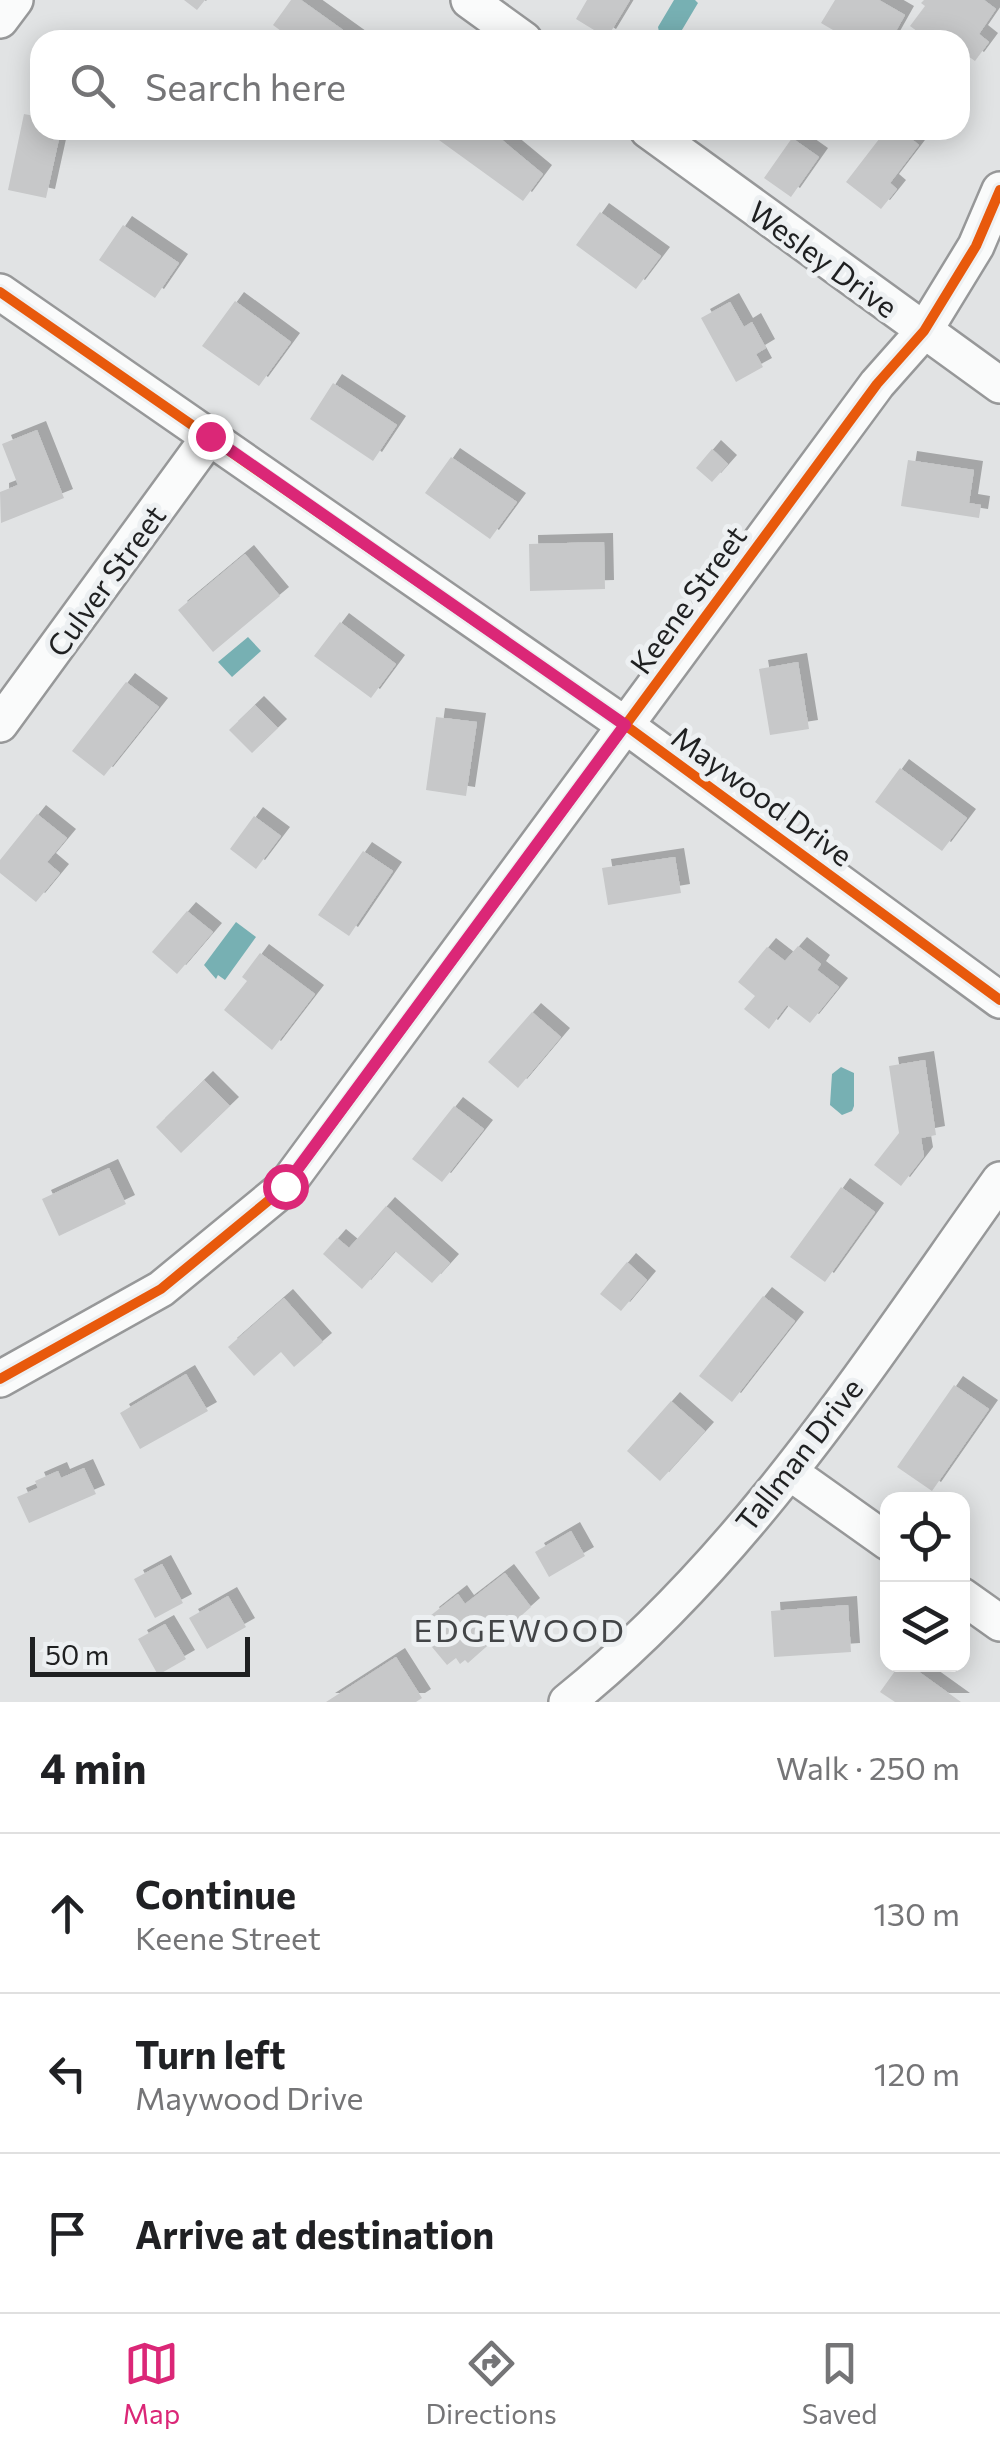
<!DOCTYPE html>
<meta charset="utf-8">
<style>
:root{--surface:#fff;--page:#f2f2f2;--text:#202124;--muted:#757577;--line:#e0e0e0;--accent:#db2777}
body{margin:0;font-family:Commissioner,sans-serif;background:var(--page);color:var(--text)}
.controls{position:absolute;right:30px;bottom:30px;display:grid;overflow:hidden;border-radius:20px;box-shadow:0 5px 25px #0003}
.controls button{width:90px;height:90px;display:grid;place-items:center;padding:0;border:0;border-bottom:2px solid var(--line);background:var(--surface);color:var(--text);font:50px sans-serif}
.scale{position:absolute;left:30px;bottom:25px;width:220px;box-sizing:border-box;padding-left:10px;border:5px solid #1f2021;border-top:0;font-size:28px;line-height:35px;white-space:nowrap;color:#1f2021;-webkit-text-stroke:8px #edf0f2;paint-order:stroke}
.stop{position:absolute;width:30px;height:30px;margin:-22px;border:8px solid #db2777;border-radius:50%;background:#fff}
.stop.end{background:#db2777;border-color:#fff;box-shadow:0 2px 10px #0008}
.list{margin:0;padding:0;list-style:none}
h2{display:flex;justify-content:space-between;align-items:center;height:130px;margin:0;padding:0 40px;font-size:42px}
h2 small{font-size:32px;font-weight:400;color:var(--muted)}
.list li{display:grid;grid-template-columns:65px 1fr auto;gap:30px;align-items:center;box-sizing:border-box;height:160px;padding:0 40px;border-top:2px solid var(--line)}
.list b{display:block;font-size:38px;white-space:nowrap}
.list p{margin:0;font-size:32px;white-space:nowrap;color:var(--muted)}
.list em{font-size:32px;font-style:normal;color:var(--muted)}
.icon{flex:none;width:55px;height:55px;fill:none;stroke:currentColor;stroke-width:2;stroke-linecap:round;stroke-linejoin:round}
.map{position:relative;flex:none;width:1000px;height:1702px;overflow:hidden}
.search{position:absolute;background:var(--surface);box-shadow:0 5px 25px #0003;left:30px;right:30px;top:30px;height:110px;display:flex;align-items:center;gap:25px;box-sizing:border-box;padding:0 35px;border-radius:30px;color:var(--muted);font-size:38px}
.sheet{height:610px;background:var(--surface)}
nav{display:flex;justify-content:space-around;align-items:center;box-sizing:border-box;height:140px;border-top:2px solid var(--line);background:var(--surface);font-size:28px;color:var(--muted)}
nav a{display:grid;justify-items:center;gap:5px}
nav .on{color:var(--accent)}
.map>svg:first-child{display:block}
.water{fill:#77b0b3}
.building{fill:#c7c8c9;filter:url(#shadow)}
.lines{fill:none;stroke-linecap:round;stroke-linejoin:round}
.minor-casing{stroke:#979899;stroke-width:40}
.minor{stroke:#fafbfb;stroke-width:35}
.cycleway-casing{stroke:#edf0f2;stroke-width:16}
.cycleway{stroke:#e8590c;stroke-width:10}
.route{stroke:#db2777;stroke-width:12}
.labels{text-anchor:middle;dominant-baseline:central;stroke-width:10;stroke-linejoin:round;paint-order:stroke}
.street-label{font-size:30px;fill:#1f2021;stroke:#edf0f2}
.neighbourhood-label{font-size:32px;letter-spacing:2.5px;fill:#434547;stroke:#edf0f2}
</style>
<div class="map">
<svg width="1000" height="1702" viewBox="0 0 1000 1702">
<defs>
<filter id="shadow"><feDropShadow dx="9" dy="-9" stdDeviation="0" flood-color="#0004"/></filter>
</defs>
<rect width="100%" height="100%" fill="#e1e3e4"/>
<path class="water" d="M674 0H695L698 3 676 40 659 32 658 27Z
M248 637 261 651 232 677 218 662Z
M236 922 256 937 225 980 218 975 216 979 204 965Z
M841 1067 854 1073V1106L852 1111 842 1115 830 1105 832 1074Z"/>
<path class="building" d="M184 0H205L197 10Z
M291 0H301L357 40H293L273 25Z
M587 0H630L607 38 576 19Z
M835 0H879L905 15 891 40H850L821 23Z
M924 0H984L996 9 979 34 989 42 975 61 965 54 960 61V40H929L910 26 925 6 921 3Z
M24 114 40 117V130H61L46 198 8 190Z
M436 130H490L543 174 523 201 432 135Z
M886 130H900L919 145 890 183 897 189 881 209 846 182Z
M792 138 819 157 791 197 764 178Z
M600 212 661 256 636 289 576 245Z
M123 225 179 263 155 298 99 260Z
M235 301 291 342 259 386 202 346Z
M730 302 744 327 752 322 766 348 756 354 763 367 736 382 701 318Z
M333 383 397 425 373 461 310 419Z
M37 430 64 498 1 523 0 492 18 485 2 444Z
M712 449 728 464 712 482 696 468Z
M451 457 517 502 490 539 425 493Z
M908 460 974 470 969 503 981 505 979 518 901 506Z
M604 542 605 589 530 591 529 544Z
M245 554 280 596 213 652 178 610Z
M340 622 396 664 371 698 314 656Z
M798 662 809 729 770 735 759 669Z
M126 682 159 707 104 776 72 751Z
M255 705 278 728 252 753 229 730Z
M436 717 477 722 466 796 426 790Z
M900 768 967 818 942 851 875 802Z
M37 814 67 838 47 862 60 873 36 902 0 873V860Z
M254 816 281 836 256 869 230 849Z
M363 851 393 871 349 936 318 915Z
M675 857 681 893 608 905 602 868Z
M187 911 213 932 177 974 152 952Z
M798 946 821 964 817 970 839 987 810 1023 787 1005 769 1029 744 1009 755 996 738 982 767 947 785 961Z
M260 953 315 994 272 1050 224 1010 247 981 242 977Z
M532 1012 561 1037 518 1088 488 1062Z
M925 1060 936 1135 921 1138 924 1156 901 1186 874 1165 899 1133 889 1066Z
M204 1080 230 1106 181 1153 156 1127Z
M454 1106 484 1129 442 1182 412 1159Z
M109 1168 126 1204 59 1236 42 1199Z
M841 1187 875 1212 825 1282 790 1257Z
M386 1206 450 1263 432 1283 395 1251 362 1289 323 1254 337 1238 349 1248Z
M627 1262 647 1280 621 1311 600 1294Z
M763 1296 795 1321 732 1402 699 1376Z
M284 1298 323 1342 294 1367 281 1352 254 1376 228 1347Z
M186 1374 208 1411 140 1449 120 1413Z
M954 1385 989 1409 932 1491 897 1467Z
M671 1401 705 1431 660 1481 627 1451Z
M84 1468 96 1494 29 1523 17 1497 38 1488 35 1481 58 1471 61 1478Z
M571 1531 585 1556 549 1577 535 1552Z
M162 1564 183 1603 155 1618 134 1579Z
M505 1573 531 1607 468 1663 465 1660 460 1664 456 1658 447 1665 422 1635 436 1624 430 1616 458 1594 465 1604Z
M228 1596 246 1627 207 1649 189 1618Z
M848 1605 851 1652 774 1657 771 1611Z
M165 1624 186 1659 158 1675 138 1639Z
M396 1657 422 1698 416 1702H326Z
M900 1664H908L961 1702H895L880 1692Z"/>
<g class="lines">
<defs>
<path id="minor" d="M469 0 524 40
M0 20 15 0
M648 130 1000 385
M0 292 625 725 1000 1000
M0 724 210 436
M0 1379 161 1289 285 1187 877 384 924 331 976 246 1000 190
M791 1473 888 1542
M962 1596 1000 1623
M567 1702C745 1559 869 1364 1000 1180"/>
</defs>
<use href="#minor" class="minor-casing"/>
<use href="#minor" class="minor"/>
<defs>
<path id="cycleway" d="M0 292 625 725 1000 1000
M0 1379 161 1289 285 1187 877 384 924 331 976 246 1000 190"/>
</defs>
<use href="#cycleway" class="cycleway-casing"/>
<use href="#cycleway" class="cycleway"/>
</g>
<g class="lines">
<path class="route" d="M210 436 625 725 285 1186"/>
</g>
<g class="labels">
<g class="street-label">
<text transform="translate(824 258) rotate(36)">Wesley Drive</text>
<text transform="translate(105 580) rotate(-54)">Culver Street</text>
<text transform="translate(687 599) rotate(-54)">Keene Street</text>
<text transform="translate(763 795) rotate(36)">Maywood Drive</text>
<text transform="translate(798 1454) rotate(-52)">Tallman Drive</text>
</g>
<g class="neighbourhood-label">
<text x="520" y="1629">EDGEWOOD</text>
</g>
</g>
</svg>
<div class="controls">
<button><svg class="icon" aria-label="locate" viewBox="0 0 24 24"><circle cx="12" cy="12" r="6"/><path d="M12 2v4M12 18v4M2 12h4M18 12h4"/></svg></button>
<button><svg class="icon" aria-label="layers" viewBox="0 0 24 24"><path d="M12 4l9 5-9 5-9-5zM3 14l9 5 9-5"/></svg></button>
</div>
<div class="scale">50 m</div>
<div class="stop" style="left:285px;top:1186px"></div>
<div class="stop end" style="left:210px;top:436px"></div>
<div class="search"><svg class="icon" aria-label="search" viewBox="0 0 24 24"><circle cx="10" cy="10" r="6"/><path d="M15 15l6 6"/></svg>Search here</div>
</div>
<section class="sheet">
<h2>4 min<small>Walk · 250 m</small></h2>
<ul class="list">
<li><svg class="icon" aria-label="ahead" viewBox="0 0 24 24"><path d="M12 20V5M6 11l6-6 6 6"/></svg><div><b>Continue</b><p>Keene Street</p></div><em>130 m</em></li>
<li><svg class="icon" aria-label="left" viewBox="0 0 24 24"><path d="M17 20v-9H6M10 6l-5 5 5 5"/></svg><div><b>Turn left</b><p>Maywood Drive</p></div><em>120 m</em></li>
<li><svg class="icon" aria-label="arrive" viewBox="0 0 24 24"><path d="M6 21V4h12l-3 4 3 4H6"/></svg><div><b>Arrive at destination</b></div></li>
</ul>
</section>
<nav>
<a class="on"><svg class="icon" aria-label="map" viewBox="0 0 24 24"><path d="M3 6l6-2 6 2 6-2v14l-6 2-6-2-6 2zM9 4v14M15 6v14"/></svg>Map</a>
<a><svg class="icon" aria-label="directions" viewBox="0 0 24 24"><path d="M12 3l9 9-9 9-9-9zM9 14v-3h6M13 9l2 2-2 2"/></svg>Directions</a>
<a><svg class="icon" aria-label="saved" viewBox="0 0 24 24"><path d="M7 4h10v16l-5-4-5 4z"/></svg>Saved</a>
</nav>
